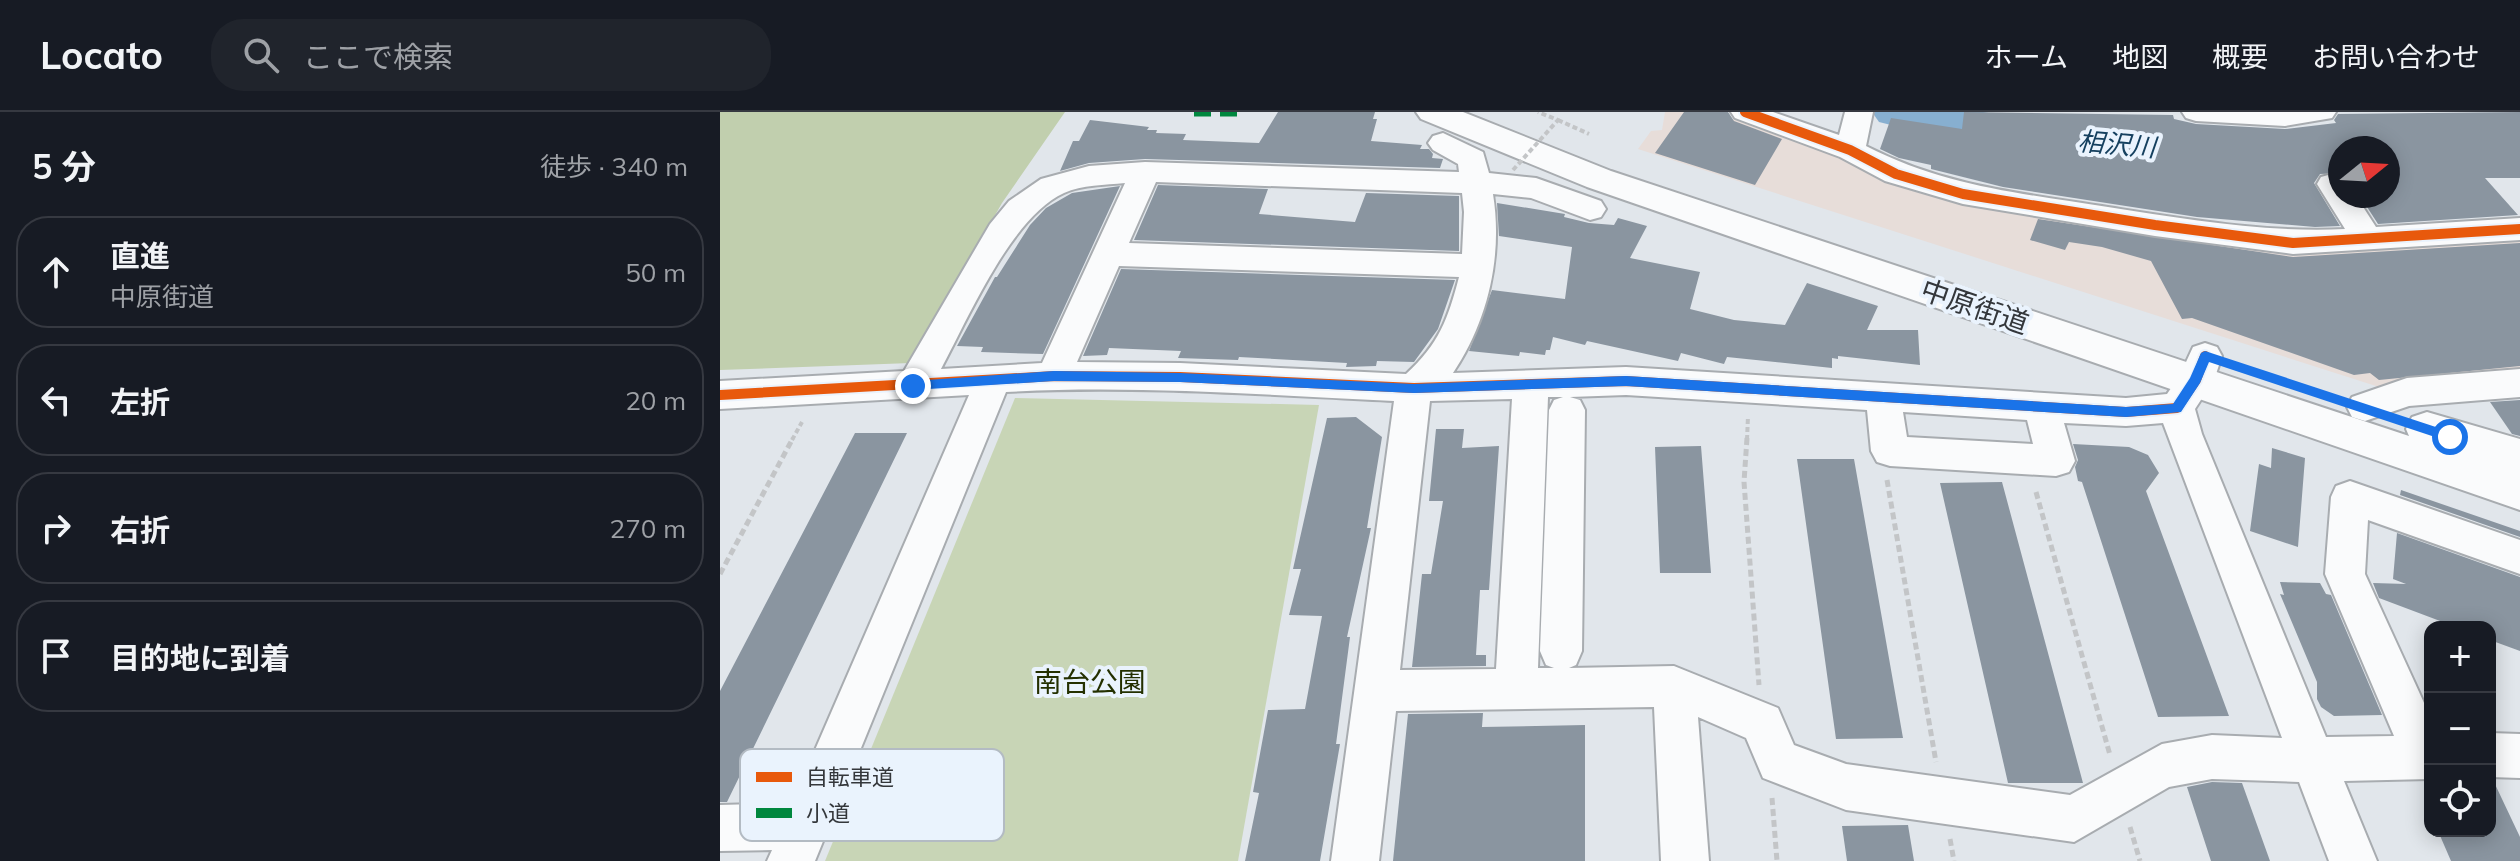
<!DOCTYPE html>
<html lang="ja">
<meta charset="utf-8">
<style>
:root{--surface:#171b24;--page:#20242c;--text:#f1f3f6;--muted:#9ea1a6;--line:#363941}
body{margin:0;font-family:Mulish,"Noto Sans JP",sans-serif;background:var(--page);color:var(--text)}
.controls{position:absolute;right:24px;bottom:24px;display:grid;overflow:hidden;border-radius:16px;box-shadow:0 4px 20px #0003}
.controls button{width:72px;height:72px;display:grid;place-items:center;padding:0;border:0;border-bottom:2px solid var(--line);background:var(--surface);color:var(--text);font:40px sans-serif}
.compass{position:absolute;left:1608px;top:24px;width:72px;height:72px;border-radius:50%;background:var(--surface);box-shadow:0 4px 20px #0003;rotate:72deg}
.stop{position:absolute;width:24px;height:24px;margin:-18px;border:6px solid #1a73e8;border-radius:50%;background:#fff}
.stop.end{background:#1a73e8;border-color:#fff;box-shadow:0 2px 8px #0008}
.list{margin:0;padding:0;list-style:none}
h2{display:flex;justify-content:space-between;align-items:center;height:104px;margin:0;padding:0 32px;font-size:34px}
h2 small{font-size:26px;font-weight:400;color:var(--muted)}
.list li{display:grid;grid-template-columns:52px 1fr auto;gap:24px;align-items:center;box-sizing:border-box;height:112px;margin:0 16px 16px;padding:0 16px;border:2px solid var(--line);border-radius:32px}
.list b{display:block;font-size:30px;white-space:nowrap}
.list p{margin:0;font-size:26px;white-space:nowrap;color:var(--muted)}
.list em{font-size:26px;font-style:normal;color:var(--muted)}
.icon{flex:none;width:44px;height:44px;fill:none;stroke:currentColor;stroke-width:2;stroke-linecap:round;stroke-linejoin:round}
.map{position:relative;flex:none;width:1800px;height:749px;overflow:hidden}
header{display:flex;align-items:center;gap:48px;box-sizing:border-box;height:112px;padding:0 40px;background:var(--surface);border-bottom:2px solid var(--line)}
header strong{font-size:38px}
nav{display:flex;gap:44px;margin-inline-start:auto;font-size:28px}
.search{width:560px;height:72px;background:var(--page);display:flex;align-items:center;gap:20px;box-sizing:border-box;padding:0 28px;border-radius:32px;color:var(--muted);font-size:30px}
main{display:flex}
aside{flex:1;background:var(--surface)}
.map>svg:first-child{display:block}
.commercial{fill:#e7ddd9}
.green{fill:#c8d5b6}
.forest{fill:#c1cfae}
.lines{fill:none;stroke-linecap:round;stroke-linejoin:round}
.river{fill:#87afd0;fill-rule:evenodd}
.building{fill:#8a95a0}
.minor-casing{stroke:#a8acb0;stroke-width:4}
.major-casing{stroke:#a8acb0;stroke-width:4}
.path-far1{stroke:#c3c5c7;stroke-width:4;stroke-dasharray:5 3;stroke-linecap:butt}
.path{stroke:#c3c5c7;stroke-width:5;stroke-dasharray:7 4;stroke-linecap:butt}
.minor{fill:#fafbfc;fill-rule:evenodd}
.major{fill:#fafbfc;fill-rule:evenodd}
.path-bridge{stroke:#c3c5c7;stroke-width:4;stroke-dasharray:5 3;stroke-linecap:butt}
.quiet{stroke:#00873e;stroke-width:9;stroke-dasharray:17 9;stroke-linecap:butt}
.cycleway-casing{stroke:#eaf3fd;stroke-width:14}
.cycleway{stroke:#e8590c;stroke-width:10}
.route{fill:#1a73e8}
.labels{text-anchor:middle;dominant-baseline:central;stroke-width:8;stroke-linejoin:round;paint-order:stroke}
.far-water-label{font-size:26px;font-style:italic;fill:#15405f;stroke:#eaf3fd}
.street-label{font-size:28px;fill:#34373b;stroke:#eaf3fd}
.park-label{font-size:28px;fill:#243000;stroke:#eaf3fd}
.key{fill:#eaf3fd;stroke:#b3bbc3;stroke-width:2}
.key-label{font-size:22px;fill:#34373b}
</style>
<header>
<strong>Locato</strong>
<div class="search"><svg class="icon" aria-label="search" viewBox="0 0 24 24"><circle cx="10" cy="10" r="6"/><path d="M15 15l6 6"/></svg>ここで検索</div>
<nav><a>ホーム</a><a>地図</a><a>概要</a><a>お問い合わせ</a></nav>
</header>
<main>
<aside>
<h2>5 分<small>徒歩 · 340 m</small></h2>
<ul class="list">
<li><svg class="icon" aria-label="ahead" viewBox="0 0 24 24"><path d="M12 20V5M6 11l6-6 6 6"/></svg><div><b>直進</b><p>中原街道</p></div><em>50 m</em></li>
<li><svg class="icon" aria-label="left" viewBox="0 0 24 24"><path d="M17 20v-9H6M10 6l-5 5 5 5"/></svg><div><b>左折</b></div><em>20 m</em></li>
<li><svg class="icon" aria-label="right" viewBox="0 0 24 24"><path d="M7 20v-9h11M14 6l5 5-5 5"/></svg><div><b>右折</b></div><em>270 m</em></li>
<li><svg class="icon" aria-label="arrive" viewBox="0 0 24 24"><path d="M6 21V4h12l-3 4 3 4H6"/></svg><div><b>目的地に到着</b></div></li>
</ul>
</aside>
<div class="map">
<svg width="1800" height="749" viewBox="0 0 1800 749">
<rect width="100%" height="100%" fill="#e1e6eb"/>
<path class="commercial" d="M945 0H989L1063 22 1170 62 1563 136 1800 123V265L1659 275 918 37 931 19 942 18Z"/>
<path class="green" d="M295 286 599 293 518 749H105Z"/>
<path class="forest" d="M0 0H345L282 91 191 251 0 258Z"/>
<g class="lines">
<path class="river" d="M1152 0H1263L1341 14 1348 25 1341 36 1325 40 1175 14 1159 10Z"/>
</g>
<path class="building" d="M558 0H655L653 7H657L651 29 702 33 700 37H709L713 42 712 46 723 47 720 56 425 47 369 51 340 59 353 29H359L370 8 429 15 427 18H437L436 21 466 22 463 28 539 31Z
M964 0H1008L1014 9 1062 27 1035 73 935 41Z
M1244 0 1453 3 1454 7 1476 12 1565 17 1616 11 1614 8 1618 2 1800 0V66H1765L1798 103 1658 112 1640 84H1668V36H1620V61L1600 62 1594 71 1620 114 1595 115 1477 105 1283 75 1211 57V53L1179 46 1160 37 1171 6 1242 17Z
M438 73 548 77 539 102 635 110 646 81 739 84V139L414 128Z
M400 74 323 242 261 240 263 235 237 234 275 165H277L310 113 326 96 352 81Z
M777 91 845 102 844 105 869 111 894 113 898 106 927 114 910 146 980 160 970 197 1014 208 1065 213 1087 171 1158 194 1147 218H1198L1200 253 1118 244V247L1112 246V256L1007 245 1004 252 961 241 958 249 867 229 865 233 833 225 830 238H826L825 243 800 240 799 244 749 239 772 178 845 187 852 135 779 124Z
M1318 107 1573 145 1800 131V254L1659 268 1650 261 1634 263 1472 206 1462 207 1431 149 1382 135 1349 130 1345 138 1310 128Z
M401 157 735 168 718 217 694 250 657 249 656 254 626 255 627 251 519 245 518 248 458 246 461 239 389 236 387 243 363 244Z
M1800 288V324L1792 322 1770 290Z
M636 305 662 325 647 416H651L627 525H630L616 632H620L600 749H525L539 681 533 680 548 598 585 597 602 504 569 503 581 457H573L607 306Z
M716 317H744L742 336 779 334 769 478H760L756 543H766V554L692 555 702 462H711L723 389H709Z
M135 321H187L7 690H0V579Z
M1353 332 1409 335 1428 343 1439 361 1426 379 1509 604 1438 605 1362 370 1358 369 1355 355 1358 348Z
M981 334 991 461H940L935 335Z
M1552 336 1585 346 1578 435 1530 419 1539 352 1551 356Z
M1077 347H1134L1183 626 1116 627Z
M1282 370 1363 671H1288L1220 371Z
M1681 378 1800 419V425L1680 383Z
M1677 421 1800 465V539L1770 528V515H1736L1659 486 1653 471 1686 472 1673 467Z
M1560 470 1600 471 1606 482 1611 483 1662 603 1614 604 1601 595 1597 587V570L1560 482 1564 483Z
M763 601 762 615 865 613V749H673L688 602Z
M1770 668H1773L1800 725V749H1731L1718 719H1770Z
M1492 670 1522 671 1550 749H1491L1467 675Z
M1188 713 1194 749H1127L1122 714Z"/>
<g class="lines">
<defs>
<path id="minor" d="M1011 0H1053L1119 23 1125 0H1153L1146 34C1226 75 1301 81 1388 95 1466 107 1546 121 1625 117L1597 72 1601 65 1612 62 1620 64V84H1636L1656 115 1800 106V128L1573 142 1435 124 1243 92 1165 69 1120 45 1015 6Z
M1462 0H1616L1612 6 1565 14 1476 9 1466 6Z
M723 21 763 40 769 61 816 66 881 89 886 97 881 105 870 108 811 86 773 82C783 144 768 209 733 261L906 255 1406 286 1447 282 1460 263 1473 235 1485 231 1497 235 1502 244 1494 268 1475 297 1482 322 1606 625 1674 624 1605 462 1611 385 1616 374 1630 369 1800 428V462L1648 408 1645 462 1710 604V667L1624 669 1657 749H1609L1579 670 1492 667 1449 675 1354 730 1126 698 1043 666 1026 626 978 605 989 749H941L934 595 676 599 659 749H611L674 289C545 283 415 273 286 280L95 749H47L52 738 0 739V693L72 691 249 283 0 297V269L184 259 270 112 289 89 321 67 369 54 425 50 739 60 738 52 713 38 708 31 713 24ZM436 70 742 81 744 100 742 142 409 131ZM405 71 322 251 221 257C248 207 291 105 344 81 362 73 385 73 405 71ZM399 154 739 165C728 207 719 232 686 262L460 251 357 250ZM906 283 1147 298 1151 339 1157 350 1170 354 1336 364 1349 360 1355 349 1344 311 1406 314 1443 311 1562 626 1492 623 1442 632 1350 683 1126 652 1074 633 1058 596 954 554 849 556 856 553 862 539 865 298 860 288 850 285ZM828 285H843L834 288 829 298 820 539 826 553 834 556H818ZM792 287 776 557 680 558 710 289ZM1183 300 1307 308 1313 332 1187 325Z
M1800 257V285L1689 294 1645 309 1632 305 1627 295 1632 285 1687 266Z
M1770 621 1800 622V666L1770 665Z"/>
<path id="major" d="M696 0H743L891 59 1689 324 1686 317 1692 305 1707 300 1800 327V398L867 75 701 7Z"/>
</defs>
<use href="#minor" class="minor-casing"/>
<use href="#major" class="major-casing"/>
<path class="path-far1" d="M838 8 869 22
M72 328 82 310
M1027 328 1028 304"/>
<path class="path" d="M1027 326 1024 370 1039 573
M1167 368 1216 650
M1316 380 1390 643
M0 462 73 326
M1052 686 1057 749
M1410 715 1420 749
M1230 727 1234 749"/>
<use href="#minor" class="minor"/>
<use href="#major" class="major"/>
<path class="path-bridge" d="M793 58 838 8 818 0"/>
<path class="quiet" d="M474 0H519"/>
<defs>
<path id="cycleway" d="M1025 0 1130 38 1176 62 1243 82 1435 113 1573 131 1800 117
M0 283 334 264 460 265 694 276 906 269 1406 300 1457 296 1476 268 1485 244"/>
</defs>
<use href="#cycleway" class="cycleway-casing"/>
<use href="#cycleway" class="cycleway"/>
</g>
<path class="route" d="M1485 239 1734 321 1736 325 1730 330 1489 250 1480 271 1461 300 1406 305 906 274 694 281 460 270 334 269 193 278 187 274 193 269 334 259 460 261 694 272 906 264 1406 295 1453 292 1470 266 1481 241Z"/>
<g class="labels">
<g class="far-water-label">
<text transform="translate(1397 32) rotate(5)">相沢川</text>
</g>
<g class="street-label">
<text transform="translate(1255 194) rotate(19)">中原街道</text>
</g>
<g class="park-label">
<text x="370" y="569">南台公園</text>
</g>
</g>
<rect x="20" y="637" width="264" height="92" rx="12" class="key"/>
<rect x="36" y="660" width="36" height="10" fill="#e8590c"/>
<rect x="36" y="696" width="36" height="10" fill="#00873e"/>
<g class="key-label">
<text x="86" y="673">自転車道</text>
<text x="86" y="709">小道</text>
</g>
</svg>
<div class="controls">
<button>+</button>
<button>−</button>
<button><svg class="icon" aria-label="locate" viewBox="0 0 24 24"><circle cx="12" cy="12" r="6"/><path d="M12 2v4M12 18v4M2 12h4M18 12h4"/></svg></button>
</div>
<svg class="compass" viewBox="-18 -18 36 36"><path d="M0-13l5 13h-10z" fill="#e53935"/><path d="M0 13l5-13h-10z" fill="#9ea1a6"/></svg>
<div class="stop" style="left:1730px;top:325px"></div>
<div class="stop end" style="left:193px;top:274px"></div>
</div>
</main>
